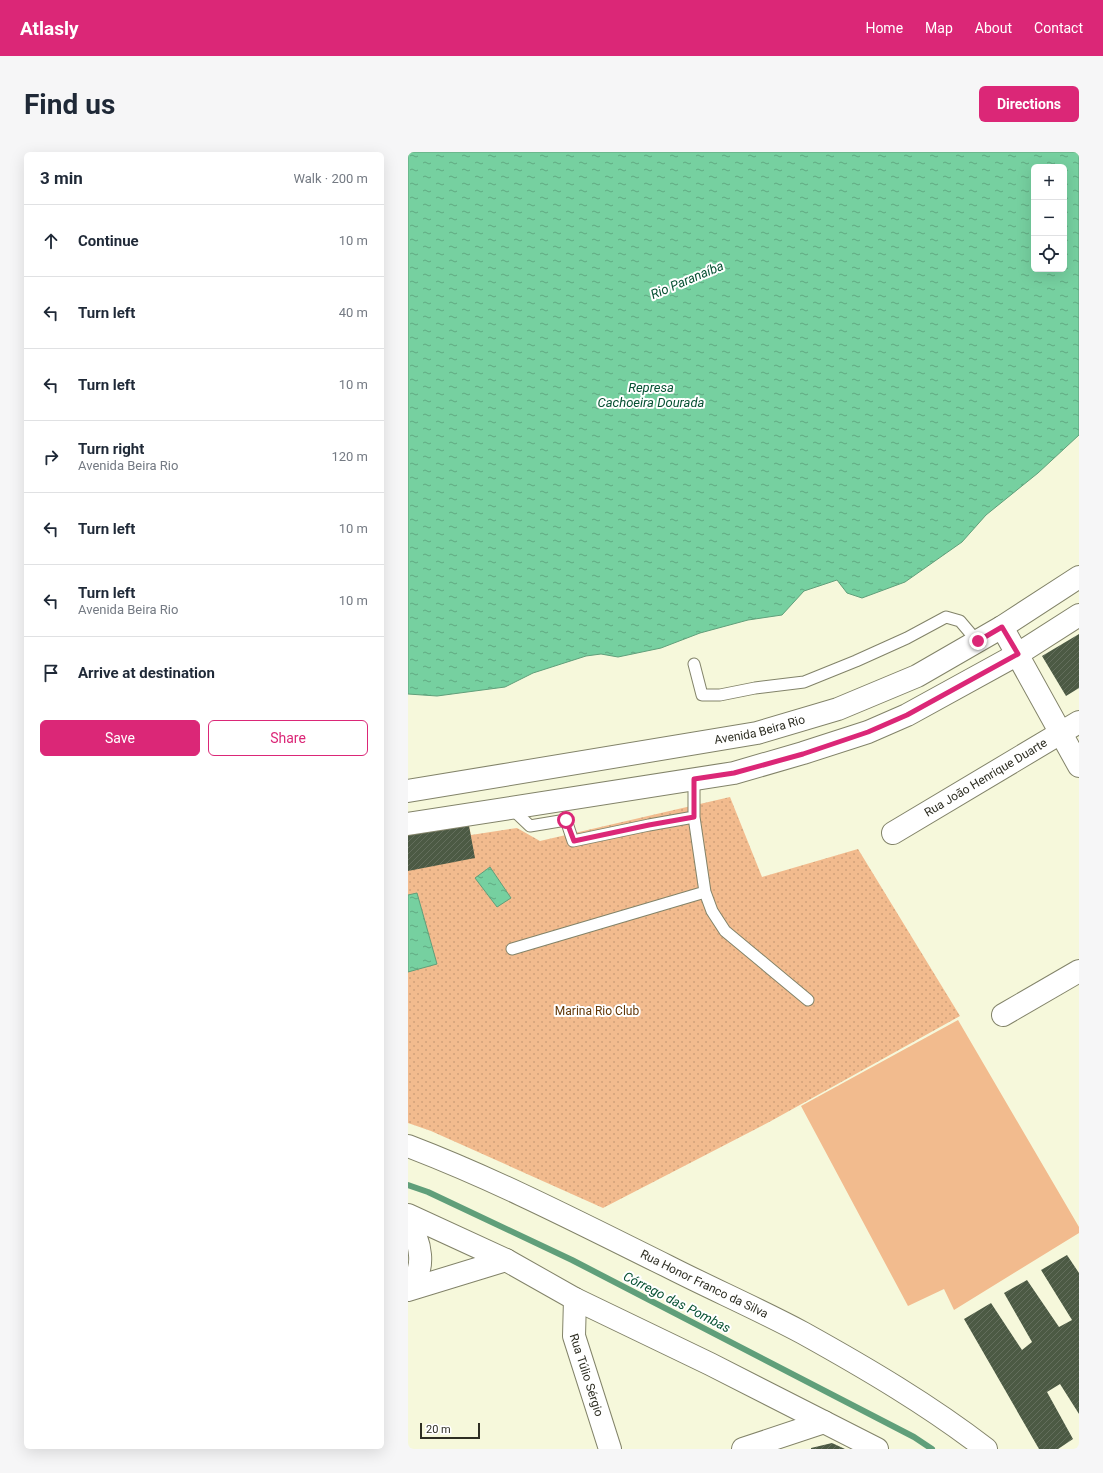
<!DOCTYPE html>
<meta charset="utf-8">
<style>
:root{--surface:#fff;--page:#f6f6f7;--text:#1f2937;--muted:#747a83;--line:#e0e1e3;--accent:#db2777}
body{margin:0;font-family:Roboto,sans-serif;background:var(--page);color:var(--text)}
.controls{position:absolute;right:12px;top:12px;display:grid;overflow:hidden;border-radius:6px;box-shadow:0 4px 16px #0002}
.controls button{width:36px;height:36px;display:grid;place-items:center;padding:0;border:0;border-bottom:1px solid var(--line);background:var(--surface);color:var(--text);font:20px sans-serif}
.scale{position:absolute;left:12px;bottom:10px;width:60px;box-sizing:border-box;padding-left:4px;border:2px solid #2e2e23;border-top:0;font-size:11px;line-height:14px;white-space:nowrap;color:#2e2e23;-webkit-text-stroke:3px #fff;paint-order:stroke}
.stop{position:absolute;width:12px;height:12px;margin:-9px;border:3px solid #db2777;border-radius:50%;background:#fff}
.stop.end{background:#db2777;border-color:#fff;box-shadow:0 1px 4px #0008}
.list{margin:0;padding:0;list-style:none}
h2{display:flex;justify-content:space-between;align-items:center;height:52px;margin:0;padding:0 16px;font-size:17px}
h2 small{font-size:13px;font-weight:400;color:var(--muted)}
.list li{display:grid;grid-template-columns:26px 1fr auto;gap:12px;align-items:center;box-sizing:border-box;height:72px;padding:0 16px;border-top:1px solid var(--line)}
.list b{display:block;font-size:15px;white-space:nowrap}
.list p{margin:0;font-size:13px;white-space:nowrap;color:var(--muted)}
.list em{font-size:13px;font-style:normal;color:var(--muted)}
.actions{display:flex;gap:8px;padding:12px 16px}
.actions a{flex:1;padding:9px 0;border:1px solid var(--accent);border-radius:6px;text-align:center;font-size:14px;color:var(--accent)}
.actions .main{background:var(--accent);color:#fff}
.icon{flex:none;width:22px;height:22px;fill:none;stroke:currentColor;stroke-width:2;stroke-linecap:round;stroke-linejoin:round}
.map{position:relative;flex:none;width:671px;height:1297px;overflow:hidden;border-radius:6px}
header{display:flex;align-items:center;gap:24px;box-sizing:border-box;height:56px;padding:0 20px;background:var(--accent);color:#fff}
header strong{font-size:19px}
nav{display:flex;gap:22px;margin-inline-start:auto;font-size:14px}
.intro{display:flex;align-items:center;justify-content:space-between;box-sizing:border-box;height:96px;padding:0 24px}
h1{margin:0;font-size:28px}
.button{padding:10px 18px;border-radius:6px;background:var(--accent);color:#fff;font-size:14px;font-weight:700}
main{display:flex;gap:24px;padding:0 24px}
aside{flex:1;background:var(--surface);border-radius:6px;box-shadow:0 4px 16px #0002}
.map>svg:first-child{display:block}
.green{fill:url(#green-dots)}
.pitch{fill:#f2bb8e}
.water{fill:url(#water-ripples);stroke:#609f7a;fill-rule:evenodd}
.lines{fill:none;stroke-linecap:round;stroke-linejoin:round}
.stream{stroke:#609f7a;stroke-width:6}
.building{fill:url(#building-hatch)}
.service-casing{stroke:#828369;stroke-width:13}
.minor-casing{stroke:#828369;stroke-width:24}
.tertiary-casing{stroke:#828369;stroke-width:24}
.secondary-casing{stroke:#828369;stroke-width:24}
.service{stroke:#fff;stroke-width:11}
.minor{stroke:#fff;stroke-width:22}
.tertiary{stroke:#fff;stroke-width:22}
.secondary{stroke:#fff;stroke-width:22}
.route{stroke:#db2777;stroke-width:5}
.labels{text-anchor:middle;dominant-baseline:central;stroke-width:4;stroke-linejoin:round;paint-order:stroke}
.street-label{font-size:12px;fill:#2e2e23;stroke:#fff}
.park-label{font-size:12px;fill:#623605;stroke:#fff}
.water-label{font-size:13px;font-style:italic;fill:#075133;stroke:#fff}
</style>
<header>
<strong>Atlasly</strong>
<nav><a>Home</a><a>Map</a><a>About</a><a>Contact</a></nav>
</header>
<div class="intro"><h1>Find us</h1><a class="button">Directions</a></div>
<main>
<aside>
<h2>3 min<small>Walk · 200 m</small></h2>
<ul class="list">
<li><svg class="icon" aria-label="ahead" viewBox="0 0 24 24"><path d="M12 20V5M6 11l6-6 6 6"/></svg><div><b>Continue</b></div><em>10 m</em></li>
<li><svg class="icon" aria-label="left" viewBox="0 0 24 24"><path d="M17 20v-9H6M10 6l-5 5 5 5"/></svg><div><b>Turn left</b></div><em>40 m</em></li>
<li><svg class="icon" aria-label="left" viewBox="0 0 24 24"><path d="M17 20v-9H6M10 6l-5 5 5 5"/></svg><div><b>Turn left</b></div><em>10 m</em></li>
<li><svg class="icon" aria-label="right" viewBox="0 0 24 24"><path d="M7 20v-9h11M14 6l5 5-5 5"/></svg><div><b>Turn right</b><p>Avenida Beira Rio</p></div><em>120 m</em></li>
<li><svg class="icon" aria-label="left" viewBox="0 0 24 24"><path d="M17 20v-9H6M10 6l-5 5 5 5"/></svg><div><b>Turn left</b></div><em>10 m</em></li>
<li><svg class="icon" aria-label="left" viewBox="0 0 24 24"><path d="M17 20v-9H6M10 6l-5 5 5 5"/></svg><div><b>Turn left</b><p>Avenida Beira Rio</p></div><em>10 m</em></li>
<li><svg class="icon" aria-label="arrive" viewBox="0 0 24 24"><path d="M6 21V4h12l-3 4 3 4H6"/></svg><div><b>Arrive at destination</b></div></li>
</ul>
<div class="actions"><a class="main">Save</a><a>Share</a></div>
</aside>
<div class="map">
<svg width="671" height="1297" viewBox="0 0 671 1297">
<defs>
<pattern id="green-dots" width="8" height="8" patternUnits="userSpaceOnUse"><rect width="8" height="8" fill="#f2bb8e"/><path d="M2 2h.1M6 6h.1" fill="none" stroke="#d0a17a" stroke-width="1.8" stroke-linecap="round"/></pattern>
<pattern id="water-ripples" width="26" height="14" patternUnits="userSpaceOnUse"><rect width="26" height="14" fill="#76d0a0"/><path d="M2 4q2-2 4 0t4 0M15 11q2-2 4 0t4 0" fill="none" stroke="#61a982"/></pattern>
<pattern id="building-hatch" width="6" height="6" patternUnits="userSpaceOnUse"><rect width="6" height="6" fill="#4c5a44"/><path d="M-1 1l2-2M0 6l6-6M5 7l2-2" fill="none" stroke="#636e5c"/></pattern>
</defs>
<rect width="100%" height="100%" fill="#f6f8db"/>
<path class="green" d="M322 645 354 725 450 697 552 864 363 969 195 1056 23 979 0 971V683L61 674 63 683 109 676 132 689Z"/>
<path class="pitch" d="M550 868 671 1075V1081L546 1158 536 1137 500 1154 393 954Z"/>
<path class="water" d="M0 0H671V283L630 321 578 363 554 390 497 430 454 446 439 441 429 428 396 439 374 463 340 468 292 481 253 496 210 505 193 502 178 504 125 521 97 535 29 544 0 542ZM626 15H656V117H626Z
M82 715 103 746 89 755 67 726Z
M9 741 29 812 0 820V743Z"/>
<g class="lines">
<path class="stream" d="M0 1033 20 1040 164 1108 506 1285 524 1297"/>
</g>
<path class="building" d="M671 482V536L658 544 634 504Z
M61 674 67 706 0 719V683Z
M659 1103 671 1121V1262L652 1232 639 1240 665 1287 650 1297H631L556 1167 583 1151 614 1198 624 1190 596 1141 619 1128 651 1175 664 1168 633 1118Z
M424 1291 437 1297H403V1296Z"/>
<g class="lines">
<defs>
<path id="service" d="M286 512 294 543H312L347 536 396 530 448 509 499 486 538 465 552 469 569 489
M286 627V665L297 740 304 759 317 779 400 848
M103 656 122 674 158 668 165 689 241 673 286 665
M104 797 297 740"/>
<g id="minor">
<path d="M594 475 671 614"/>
<path id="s1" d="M485 681 671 570"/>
<path d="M595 863 671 819"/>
<path d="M0 1071C12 1087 20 1119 0 1133"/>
<path d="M0 1138 98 1108"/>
<path id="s2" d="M167 1147 166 1184 202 1297"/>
<path d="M335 1297 416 1270"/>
</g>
<g id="tertiary">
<path id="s3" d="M0 994C89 1028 174 1072 259 1114 304 1137 350 1157 395 1181 458 1216 521 1253 578 1297"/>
<path d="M0 1063 98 1108 167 1147 302 1212 469 1297"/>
</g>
<g id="secondary">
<path id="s4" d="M0 639 349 581 430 557 509 524 594 475 671 425"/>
<path d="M0 672 326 621 395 601 460 580 499 563 610 502 671 463"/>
</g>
</defs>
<use href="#service" class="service-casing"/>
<use href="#minor" class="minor-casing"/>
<use href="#tertiary" class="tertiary-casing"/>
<use href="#secondary" class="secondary-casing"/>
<use href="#service" class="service"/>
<use href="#minor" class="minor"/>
<use href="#tertiary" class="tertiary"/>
<use href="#secondary" class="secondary"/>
</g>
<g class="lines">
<path class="route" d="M158 668 166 689 241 673 286 665V627L326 621 395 602 460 580 499 563 610 502 594 475 570 489"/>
</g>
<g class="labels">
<g class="street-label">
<text stroke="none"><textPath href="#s4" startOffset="357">Avenida Beira Rio</textPath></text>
<text stroke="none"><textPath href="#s1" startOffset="108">Rua João Henrique Duarte</textPath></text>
<text stroke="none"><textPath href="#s3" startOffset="327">Rua Honor Franco da Silva</textPath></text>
<text stroke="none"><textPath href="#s2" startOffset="78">Rua Túlio Sérgio</textPath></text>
</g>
<g class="park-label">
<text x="189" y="859">Marina Rio Club</text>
</g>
<g class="water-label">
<text transform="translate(279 128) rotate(-23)">Rio Paranaíba</text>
<text x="243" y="235">Represa<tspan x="243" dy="15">Cachoeira Dourada</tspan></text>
<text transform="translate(269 1150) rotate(27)">Córrego das Pombas</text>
</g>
</g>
</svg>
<div class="controls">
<button>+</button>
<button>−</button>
<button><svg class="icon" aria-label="locate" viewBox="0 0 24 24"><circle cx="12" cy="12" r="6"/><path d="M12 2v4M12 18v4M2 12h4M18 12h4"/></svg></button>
</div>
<div class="scale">20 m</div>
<div class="stop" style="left:158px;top:668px"></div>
<div class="stop end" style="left:570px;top:489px"></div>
</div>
</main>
